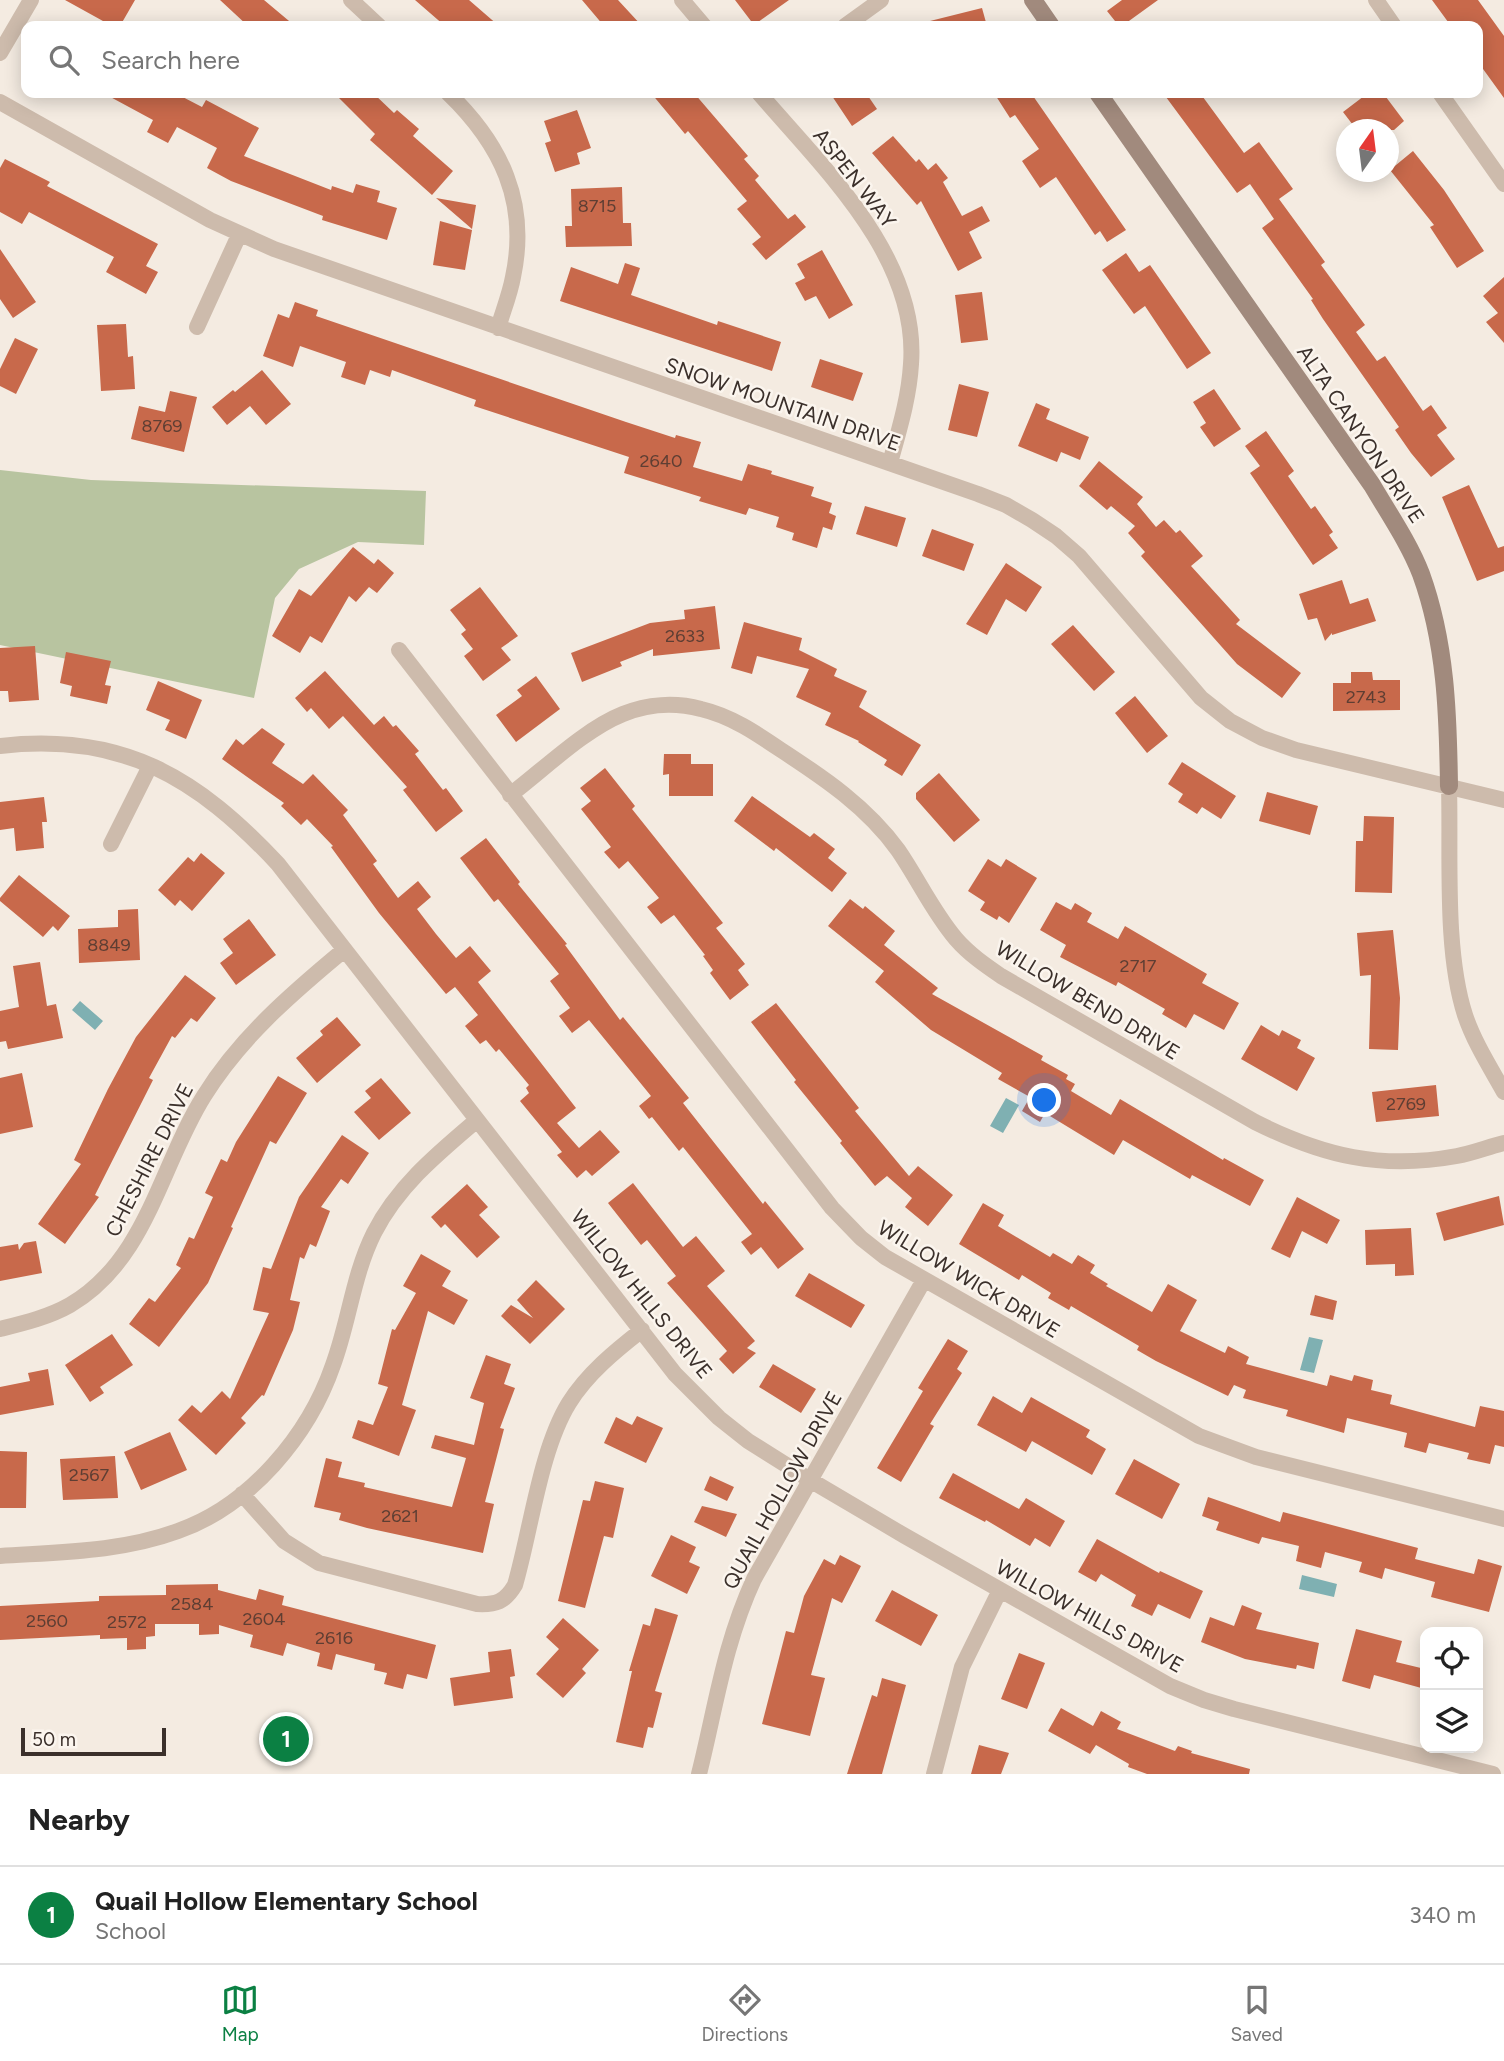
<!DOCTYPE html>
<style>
:root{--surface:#fff;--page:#f6f6f6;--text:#222;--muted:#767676;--line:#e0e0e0;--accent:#0b8043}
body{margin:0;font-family:Figtree,sans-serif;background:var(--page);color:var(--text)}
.controls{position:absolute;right:21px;bottom:21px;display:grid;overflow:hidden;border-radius:14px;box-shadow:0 4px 18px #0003}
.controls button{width:63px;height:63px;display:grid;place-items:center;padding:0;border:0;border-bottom:2px solid var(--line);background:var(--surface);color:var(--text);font:35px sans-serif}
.compass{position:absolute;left:1336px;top:119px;width:63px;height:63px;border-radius:50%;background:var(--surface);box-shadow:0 4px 18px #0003;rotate:14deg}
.scale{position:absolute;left:21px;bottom:18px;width:145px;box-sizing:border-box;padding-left:7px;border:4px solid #3b302b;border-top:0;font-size:19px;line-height:24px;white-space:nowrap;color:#3b302b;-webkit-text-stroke:5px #fbf5ee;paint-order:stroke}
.you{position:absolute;left:1045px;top:1101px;width:24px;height:24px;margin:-18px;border:5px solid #fff;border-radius:50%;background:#1a73e8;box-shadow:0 0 0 10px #1a73e833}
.badge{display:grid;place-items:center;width:46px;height:46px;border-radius:50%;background:var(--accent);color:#fff;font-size:23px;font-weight:700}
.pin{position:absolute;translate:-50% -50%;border:4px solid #fff;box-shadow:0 2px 7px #0006}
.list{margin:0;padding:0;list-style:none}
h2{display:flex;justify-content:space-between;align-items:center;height:91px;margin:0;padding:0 28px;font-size:30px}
h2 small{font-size:23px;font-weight:400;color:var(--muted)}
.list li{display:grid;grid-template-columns:46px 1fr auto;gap:21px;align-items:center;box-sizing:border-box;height:98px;padding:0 28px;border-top:2px solid var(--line)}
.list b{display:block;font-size:26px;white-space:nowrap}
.list p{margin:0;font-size:23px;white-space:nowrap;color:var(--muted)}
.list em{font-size:23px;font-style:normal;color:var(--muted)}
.icon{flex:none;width:38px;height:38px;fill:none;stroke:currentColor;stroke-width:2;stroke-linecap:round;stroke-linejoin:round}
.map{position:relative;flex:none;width:1504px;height:1774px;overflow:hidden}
.search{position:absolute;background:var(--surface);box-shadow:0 4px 18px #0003;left:21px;right:21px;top:21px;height:77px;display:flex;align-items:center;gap:18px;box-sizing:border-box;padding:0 24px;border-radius:14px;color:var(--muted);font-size:26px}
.sheet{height:189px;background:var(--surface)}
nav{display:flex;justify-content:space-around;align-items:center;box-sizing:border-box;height:98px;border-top:2px solid var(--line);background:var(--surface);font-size:19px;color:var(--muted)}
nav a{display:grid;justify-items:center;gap:4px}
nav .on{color:var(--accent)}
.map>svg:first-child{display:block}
.green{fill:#b8c4a0}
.water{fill:#7fb0b2}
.building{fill:#c8694b}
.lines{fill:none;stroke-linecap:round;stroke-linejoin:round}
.street{stroke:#cdbbac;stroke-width:16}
.secondary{stroke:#a18a7d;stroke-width:18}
.labels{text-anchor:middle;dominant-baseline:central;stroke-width:5;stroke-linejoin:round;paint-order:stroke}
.number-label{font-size:18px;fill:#5e3e33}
.street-label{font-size:21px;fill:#3b302b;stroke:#fbf5ee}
</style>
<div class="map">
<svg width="1504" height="1774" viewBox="0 0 1504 1774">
<rect width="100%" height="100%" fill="#f4ebe1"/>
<path class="green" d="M0 470 91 480 426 491 424 545 358 542 299 569 275 598 254 698 0 645Z"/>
<path class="water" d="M80 1001 103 1021 95 1030 72 1010Z
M1006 1098 1019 1105 1003 1133 990 1126Z
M1309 1337 1323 1340 1314 1373 1300 1370Z
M1302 1575 1337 1584 1334 1597 1299 1589Z"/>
<path class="building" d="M65 0H135L120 26H112Z
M220 0H264L295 26H248Z
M415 0H469L499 26H445Z
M582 0H618L642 26H604Z
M735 0H789L754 25Z
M1122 0H1158L1122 26H1119L1107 11Z
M1432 0H1478L1504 36V98L1478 62V26H1451Z
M982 8 987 26H931L930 21Z
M103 93H175L202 107 206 100 259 128 244 156 331 190 332 186 353 193 356 184 380 191 377 202 397 208 387 240 322 220 323 216 231 181 207 168 217 148 177 127 168 143 147 132 153 120Z
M334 93H373L394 113 397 110 419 129 413 136 453 171 432 195 370 140 375 134Z
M651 93H694L748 156 744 159 759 176 755 180 788 219 795 214 806 227 766 260 752 244 761 237 737 209 747 201 688 131 685 134Z
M830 93H866L877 109 852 126Z
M994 93H1031L1126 230 1107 242 1100 231 1095 235 1056 177 1040 188 1022 161 1039 149 1015 115 1010 118Z
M1163 93H1200L1244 153 1259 142 1293 189 1279 199 1325 262 1321 265 1365 325 1356 332 1377 361 1385 356 1423 411 1431 405 1447 428 1437 435 1455 459 1431 477 1411 453 1395 430 1399 427 1323 319 1311 300 1313 299 1262 228 1274 219 1250 184 1237 193Z
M1368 93H1383L1404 121 1394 130H1376L1368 120 1356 129 1343 112Z
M577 110 591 148 577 153 580 164 555 172 545 143 551 141 544 121Z
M893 136 916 162 919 159 928 170 936 163 948 178 943 182 962 216 982 206 990 221 969 232 982 258 958 271 921 201 917 205 872 153Z
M1413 151 1444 190 1484 251 1457 268 1430 227 1434 225 1390 170Z
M5 159 50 182 47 186 158 244 146 266 158 272 146 294 106 272 114 257 29 212 22 224 0 212V168Z
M622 187 623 223H631L632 246 566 247 565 226H572L571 189Z
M436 198 476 205 472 229Z
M440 221 472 230 465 270 433 265Z
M0 249 36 302 13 318 0 299Z
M822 250 853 305 829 319 816 296 805 301 795 283 805 278 797 264Z
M1126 253 1139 272 1150 265 1211 353 1187 369 1145 306 1134 314 1102 270Z
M625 263 640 268 631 295 717 325 718 321 781 342 772 371 560 301 571 267 618 284Z
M1504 277V343L1486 322 1498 313 1483 296Z
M982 292 988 340 961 343 955 295Z
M295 302 318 310 316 316 626 422 675 438 676 435 701 442 693 467 742 481 748 464 772 471 771 474 814 487 811 496 832 503 829 513 836 516 832 530 823 527 817 548 792 540 794 533 776 527 779 517 749 508 746 515 699 501 701 497 624 473 629 457 474 406 476 400 392 370 390 377 370 370 365 385 341 377 346 362 300 346 293 367 263 356 278 314 289 318Z
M126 324 128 357 133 356 135 389 101 391 97 325Z
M15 338 38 349 16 394 0 386V369Z
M820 359 863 373 853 401 811 387Z
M262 370 291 404 266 425 250 406 227 425 212 407 233 390 235 392Z
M959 384 989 392 977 437 948 430Z
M1214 389 1241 429 1214 447 1200 427 1206 423 1193 402Z
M170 391 197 397 184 452 131 439 139 406 165 412Z
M1036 403 1050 409 1046 419 1089 437 1080 460 1061 452 1057 462 1018 446Z
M1266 431 1294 471 1288 476 1311 509 1315 506 1333 532 1329 535 1338 548 1313 565 1250 473 1260 466 1245 446Z
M1099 461 1143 497 1137 504 1156 527 1164 520 1176 533 1180 530 1203 556 1191 566 1240 620 1236 624 1301 673 1282 698 1237 664 1141 556 1145 552 1128 533 1135 526 1111 506 1107 510 1079 486Z
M1469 485 1498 548 1504 546V571L1477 581 1442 497Z
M865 506 906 518 897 547 856 534Z
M932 529 974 544 964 571 922 556Z
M353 547 374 564 378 559 394 573 377 593 369 587 356 602 349 596 322 643 310 636 300 653 272 636 299 589 311 596Z
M1006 563 1042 587 1026 612 1006 599 987 635 966 624Z
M1342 580 1350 604 1368 598 1376 621 1332 635V633L1325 641 1317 618 1308 620 1299 594Z
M480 587 518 636 501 648 511 660 483 681 464 656 473 649 461 634 466 630 450 610Z
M715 606 720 649 653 656V649L620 662 622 666 582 682 571 653 650 623 685 619 684 610Z
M744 622 802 638 799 650 837 669 834 676 867 691 859 707 921 745 902 776 884 765 887 760 858 742 859 741 825 725 831 713 796 697 809 669 757 656 752 674 731 668Z
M1073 625 1115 672 1094 691 1051 644Z
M35 646 39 700 9 702 8 691H0V648Z
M66 652 111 661 105 685 111 686 107 704 70 696 72 686 60 683Z
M325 671 374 725 384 716 393 727 396 725 419 751 415 754 443 790 446 788 463 811 436 832 403 790 407 787 343 716 329 729 311 708 307 712 295 698Z
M1351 672H1372L1373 680H1400V710L1333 711V683H1351Z
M536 676 560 709 516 742 496 715 522 696 517 690Z
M158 681 202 700 186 739 165 730 170 720 146 710Z
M1135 696 1168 736 1147 753 1115 713Z
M262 728 285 744 272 763 303 784 313 774 348 810 343 815 377 861 373 864 398 898 418 881 431 897 417 909 436 934 456 958 470 946 491 971 478 982 576 1108 557 1123 579 1148 600 1130 620 1152 592 1176 586 1170 577 1178 557 1155 562 1152 520 1101 529 1093 526 1088 529 1085 499 1049 496 1052 486 1040 480 1044 465 1026 478 1015 455 987 446 994 379 913 331 847 333 846 307 819 301 825 281 806 284 803 222 759 236 739 243 745Z
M664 754H691V764H713V796H669V774L663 775Z
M1182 762 1236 796 1221 819 1202 807 1197 814 1178 802 1183 794 1168 784Z
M605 768 635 806 632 809 723 923 716 928 745 964 738 970 749 985 730 1000 710 973 713 970 703 956 705 955 674 915 661 924 647 907 659 898 628 861 619 869 604 852 611 847 581 809 591 801 580 788Z
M939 773 980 820 954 842 916 799V793Z
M1267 792 1318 806 1310 835 1259 821Z
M752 796 810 837 814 833 835 849 828 858 847 873 832 892 776 848 774 851 734 821Z
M44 797 47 822H42L44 848 16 851 14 828 0 830V802Z
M1364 816 1394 817 1392 893 1355 892 1356 841H1363Z
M486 838 520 882 518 884 567 944 565 945 620 1020 623 1017 689 1098 683 1103 716 1145 763 1204 765 1201 804 1249 778 1269 761 1247 751 1255 741 1242 752 1234 683 1147 679 1151 652 1117 649 1119 639 1106 651 1096 589 1020 572 1033 559 1016 570 1008 550 981 559 974 498 899 494 902 460 858Z
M201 853 225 873 192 911 180 900 175 906 158 890 188 857 194 862Z
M988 859 1001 867 1006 859 1037 878 1009 923 999 916 997 920 980 910 985 902 968 891Z
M19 875 70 916 58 931 53 926 43 937 0 901V898Z
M850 899 863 909 865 906 895 931 884 945 938 988 932 994 1043 1056 1041 1060 1068 1075 1066 1079 1075 1084 1071 1091 1111 1115 1120 1099 1223 1160 1224 1158 1264 1180 1250 1206 1192 1175 1190 1179 1123 1140 1114 1155 1045 1113 1040 1122 1022 1111 1030 1097 998 1079 1002 1073 931 1030 875 982 884 971 828 926Z
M1056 902 1071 910 1075 903 1092 913 1087 922 1118 939 1125 926 1207 974 1202 983 1239 1003 1224 1030 1194 1014 1186 1028 1162 1014 1165 1009 1118 982 1116 986 1060 957 1066 945 1040 930Z
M138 909 140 960 79 963 78 929 118 927V910Z
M249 919 276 955 236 985 220 963 233 953 223 939Z
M1393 930 1400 998 1398 1050 1369 1049 1371 975 1360 976 1357 933Z
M40 962 47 1006 56 1004 63 1038 8 1049 6 1041 0 1042V1011L19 1007 13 966Z
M185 975 216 998 197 1022 191 1018 175 1038 172 1036 149 1078 153 1080 95 1195 99 1197 65 1244 38 1224 81 1164 74 1160 108 1089 136 1037Z
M776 1003 859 1108 855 1111 909 1176 918 1166 953 1195 928 1226 905 1207 912 1198 887 1176 875 1186 840 1143 842 1141 794 1082 796 1080 751 1022Z
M337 1017 361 1045 317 1083 296 1058 323 1035 320 1031Z
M1261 1025 1279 1036 1282 1030 1301 1040 1297 1048 1315 1058 1297 1091 1241 1059Z
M22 1073 33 1127 0 1134V1078Z
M278 1076 307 1093 276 1144 270 1141 231 1227 233 1228 208 1283 159 1347 129 1324 149 1298 155 1302 181 1268 176 1265 189 1237 194 1239 213 1197 205 1193 221 1159 227 1162 236 1142Z
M381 1078 411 1113 379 1140 354 1112 371 1098 365 1091Z
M1436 1085 1439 1116 1376 1122 1372 1092Z
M342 1135 369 1153 348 1184 341 1179 321 1207 330 1211 316 1247 310 1244 304 1259 300 1257 290 1300 300 1302 293 1330 264 1396 262 1395 241 1418 246 1423 216 1455 178 1420 192 1405 201 1413 222 1391 230 1399 269 1313 253 1310 263 1267 271 1269 299 1197Z
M633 1183 683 1247 696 1236 725 1271 707 1286 755 1341 747 1348 756 1353 733 1374 719 1359 727 1351 667 1283 676 1276 647 1240 641 1245 608 1203Z
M467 1184 488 1207 479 1215 500 1237 477 1258 445 1224 441 1228 431 1217Z
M1499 1196 1504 1225 1444 1241 1436 1213Z
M1297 1197 1340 1220 1327 1244 1302 1231 1290 1258 1271 1249Z
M983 1203 1004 1215 998 1226 1050 1257 1053 1253 1072 1264 1078 1255 1095 1265 1090 1273 1108 1284 1106 1286 1152 1312 1168 1284 1197 1300 1180 1331 1225 1353 1228 1346 1249 1357 1246 1364 1327 1386 1330 1375 1352 1381 1354 1375 1373 1380 1371 1390 1392 1395 1390 1404 1475 1427 1480 1406 1504 1411V1447L1495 1445 1490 1464 1467 1459 1469 1453 1429 1443 1426 1453 1404 1447 1407 1433 1347 1418 1344 1433 1286 1416 1288 1410 1243 1398 1246 1390 1234 1385 1228 1396 1156 1361 1137 1350 1139 1346 1071 1306 1069 1310 1048 1298 1051 1293 1022 1275 1019 1280 959 1244Z
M1411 1228 1414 1275 1395 1276V1264L1366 1265 1365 1230Z
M36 1241 42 1273 0 1281V1247L18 1244 19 1250 24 1243Z
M421 1254 451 1271 442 1286 468 1300 454 1325 428 1311 402 1405 416 1410 399 1456 352 1438 358 1420 373 1425 388 1387 378 1384 392 1329 395 1330 416 1293 403 1286Z
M809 1273 865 1305 851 1328 795 1296Z
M536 1280 565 1309 530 1344 501 1316 511 1305 533 1318 517 1300Z
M1315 1295 1337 1301 1333 1320 1310 1315Z
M112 1334 133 1365 100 1387 104 1393 90 1402 65 1365Z
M948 1339 968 1351 957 1369 962 1373 930 1424 934 1426 901 1482 877 1468 923 1391 918 1388Z
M486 1355 511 1364 504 1384 515 1388 500 1428 504 1429 485 1502 494 1504 483 1553 367 1528 339 1520 341 1513 314 1507 326 1458 342 1462 338 1477 365 1483 364 1487 452 1507 466 1458 431 1448 435 1435 474 1445 484 1403 470 1398Z
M773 1364 816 1389 801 1413 759 1387Z
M48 1369 54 1405 0 1415V1387L30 1381 28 1373Z
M993 1396 1022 1413 1031 1397 1090 1430 1086 1437 1106 1449 1092 1475 1032 1441 1026 1452 977 1425Z
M637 1416 663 1428 646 1463 604 1443 616 1417 632 1425Z
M170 1432 187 1470 141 1490 124 1452Z
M0 1451 27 1452 26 1508H0Z
M115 1456 118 1498 63 1500 60 1459Z
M1134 1459 1180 1484 1162 1519 1115 1494Z
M953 1473 1019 1509 1026 1498 1065 1521 1050 1547 1035 1538 1030 1546 986 1520 985 1522 939 1498Z
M710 1476 734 1487 727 1501 704 1490Z
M595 1481 624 1488 613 1538 604 1536 585 1608 558 1601 583 1500 590 1501Z
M1208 1497 1280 1522 1283 1512 1418 1548 1415 1559 1474 1574 1478 1559 1502 1566 1489 1612 1431 1597 1435 1582 1385 1568 1382 1579 1359 1572 1362 1562 1325 1552 1321 1568 1296 1561 1299 1546 1262 1537 1259 1544 1216 1530 1219 1522 1202 1516Z
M702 1506 737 1514 726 1537 694 1522Z
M671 1535 696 1547 689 1562 700 1567 687 1594 651 1576Z
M1097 1539 1159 1573 1160 1571 1203 1591 1190 1619 1158 1604 1152 1616 1131 1606 1136 1595 1101 1574 1096 1582 1078 1572Z
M840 1555 861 1566 842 1603 832 1598 811 1675 825 1678 810 1736 762 1724 786 1631 794 1633 804 1596 824 1559 835 1565Z
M218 1584V1590L256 1600 259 1589 284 1596 282 1605 436 1645 427 1679 407 1674 403 1689 384 1684 387 1673 374 1670 375 1664 336 1654 332 1670 317 1666 320 1653 287 1643 283 1656 250 1647 253 1635 219 1625V1634L199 1635V1624H155V1636L146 1637V1649L127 1650V1638L100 1639V1635L0 1640V1606L99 1601V1596L166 1595V1585Z
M892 1590 938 1615 921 1646 875 1621Z
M1242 1605 1262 1613 1256 1629 1319 1643 1314 1669 1297 1665 1296 1669 1245 1659 1201 1642 1210 1617 1234 1626Z
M655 1608 678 1615 655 1691 662 1693 653 1728 648 1727 643 1748 616 1742 632 1671H629L643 1624 650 1626Z
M563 1618 599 1650 582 1669 586 1673 563 1698 536 1674 559 1649 546 1637Z
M1356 1629 1402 1641 1396 1662 1425 1669V1689L1374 1675 1370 1689 1342 1681Z
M511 1649 515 1676 510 1677 513 1698 454 1706 450 1678 490 1672 488 1652Z
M1019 1653 1045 1663 1027 1709 1001 1699Z
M882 1678 906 1685 882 1774H847L872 1695 877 1697Z
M1061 1708 1093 1726 1101 1711 1121 1722 1117 1729 1175 1751 1178 1746 1192 1751 1191 1753 1250 1769 1249 1774H1147L1128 1767 1129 1764 1096 1745 1090 1754 1048 1731Z
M979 1745 1009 1753 1001 1774H971Z"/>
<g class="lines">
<path class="street" d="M351 0 379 26
M682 0 704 26
M1376 0 1394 26
M845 26 881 0
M0 53 31 0
M448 93C501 144 529 202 513 277 510 294 503 311 498 328
M759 93C823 168 919 257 911 364 909 398 899 430 890 463
M1440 93 1504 184
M0 102 210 220 274 249 978 494 1006 505 1032 520 1056 536 1079 556 1201 698 1230 721 1262 738 1296 750 1504 800
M197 327 239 235
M399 650 832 1208 861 1238 885 1257 1199 1436 1256 1457 1504 1519
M0 746C122 732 197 777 278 864L675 1374 719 1418 748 1441 810 1480 905 1536 1170 1686 1204 1700 1234 1709 1493 1774
M1449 786C1451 855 1444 950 1465 1015 1474 1042 1490 1067 1504 1092
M510 795C543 770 585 729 623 714 647 704 675 702 701 709 731 716 756 733 781 750 824 778 867 807 898 850 918 879 933 912 956 939 969 954 985 965 1001 976L1255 1122C1323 1156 1381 1170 1457 1156 1473 1153 1488 1147 1504 1143
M111 844 150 766
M0 1329C24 1323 49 1317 70 1305 147 1260 160 1166 204 1096 240 1038 291 994 344 950
M242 1494 284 1541 319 1563 477 1604C496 1605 505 1602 515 1585 531 1530 540 1450 569 1403 587 1374 615 1351 642 1330
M0 1556C60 1552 121 1552 178 1531 250 1506 309 1435 333 1365 349 1322 353 1275 374 1233 398 1186 437 1154 477 1120
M699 1774C716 1706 724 1644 754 1579L924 1280
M934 1774 962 1667 1000 1590"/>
<path class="secondary" d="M1033 0 1051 26
M1098 93 1372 485C1389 514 1409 543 1421 574 1446 643 1448 714 1449 786"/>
</g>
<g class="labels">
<g class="number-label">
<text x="597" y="206">8715</text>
<text x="162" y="426">8769</text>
<text x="661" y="461">2640</text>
<text x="685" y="636">2633</text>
<text x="1366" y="697">2743</text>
<text x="109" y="945">8849</text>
<text x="1138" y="966">2717</text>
<text x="1406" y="1104">2769</text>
<text x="89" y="1475">2567</text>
<text x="400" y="1516">2621</text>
<text x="192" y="1604">2584</text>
<text x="264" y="1619">2604</text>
<text x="47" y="1621">2560</text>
<text x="127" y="1622">2572</text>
<text x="334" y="1638">2616</text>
</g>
<g class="street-label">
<text transform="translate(855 178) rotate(52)">ASPEN WAY</text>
<text transform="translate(783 404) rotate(19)">SNOW MOUNTAIN DRIVE</text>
<text transform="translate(1361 434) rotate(56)">ALTA CANYON DRIVE</text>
<text transform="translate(1088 1000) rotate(31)">WILLOW BEND DRIVE</text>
<text transform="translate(149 1160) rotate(-63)">CHESHIRE DRIVE</text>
<text transform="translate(969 1279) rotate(31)">WILLOW WICK DRIVE</text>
<text transform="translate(642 1294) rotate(51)">WILLOW HILLS DRIVE</text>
<text transform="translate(782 1490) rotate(-61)">QUAIL HOLLOW DRIVE</text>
<text transform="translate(1090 1616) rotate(29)">WILLOW HILLS DRIVE</text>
</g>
</g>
</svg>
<div class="controls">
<button><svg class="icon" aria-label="locate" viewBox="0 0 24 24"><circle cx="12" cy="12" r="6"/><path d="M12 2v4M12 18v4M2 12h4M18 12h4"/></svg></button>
<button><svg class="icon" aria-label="layers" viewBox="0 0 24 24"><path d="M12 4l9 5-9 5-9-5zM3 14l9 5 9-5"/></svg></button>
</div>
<svg class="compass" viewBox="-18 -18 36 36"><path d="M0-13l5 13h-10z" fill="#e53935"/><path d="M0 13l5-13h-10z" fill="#767676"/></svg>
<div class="scale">50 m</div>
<div class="you"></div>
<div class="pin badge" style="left:286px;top:1739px">1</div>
<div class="search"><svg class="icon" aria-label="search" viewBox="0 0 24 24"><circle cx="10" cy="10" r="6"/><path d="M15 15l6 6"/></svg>Search here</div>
</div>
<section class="sheet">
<h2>Nearby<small></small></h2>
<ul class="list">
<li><span class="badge">1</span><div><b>Quail Hollow Elementary School</b><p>School</p></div><em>340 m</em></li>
</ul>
</section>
<nav>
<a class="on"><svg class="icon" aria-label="map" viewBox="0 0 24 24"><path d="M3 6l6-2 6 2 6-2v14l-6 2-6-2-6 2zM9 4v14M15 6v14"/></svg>Map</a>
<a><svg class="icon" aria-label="directions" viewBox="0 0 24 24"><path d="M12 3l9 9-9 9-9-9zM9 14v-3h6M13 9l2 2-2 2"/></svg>Directions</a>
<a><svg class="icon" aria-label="saved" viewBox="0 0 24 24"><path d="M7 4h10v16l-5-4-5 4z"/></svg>Saved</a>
</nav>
